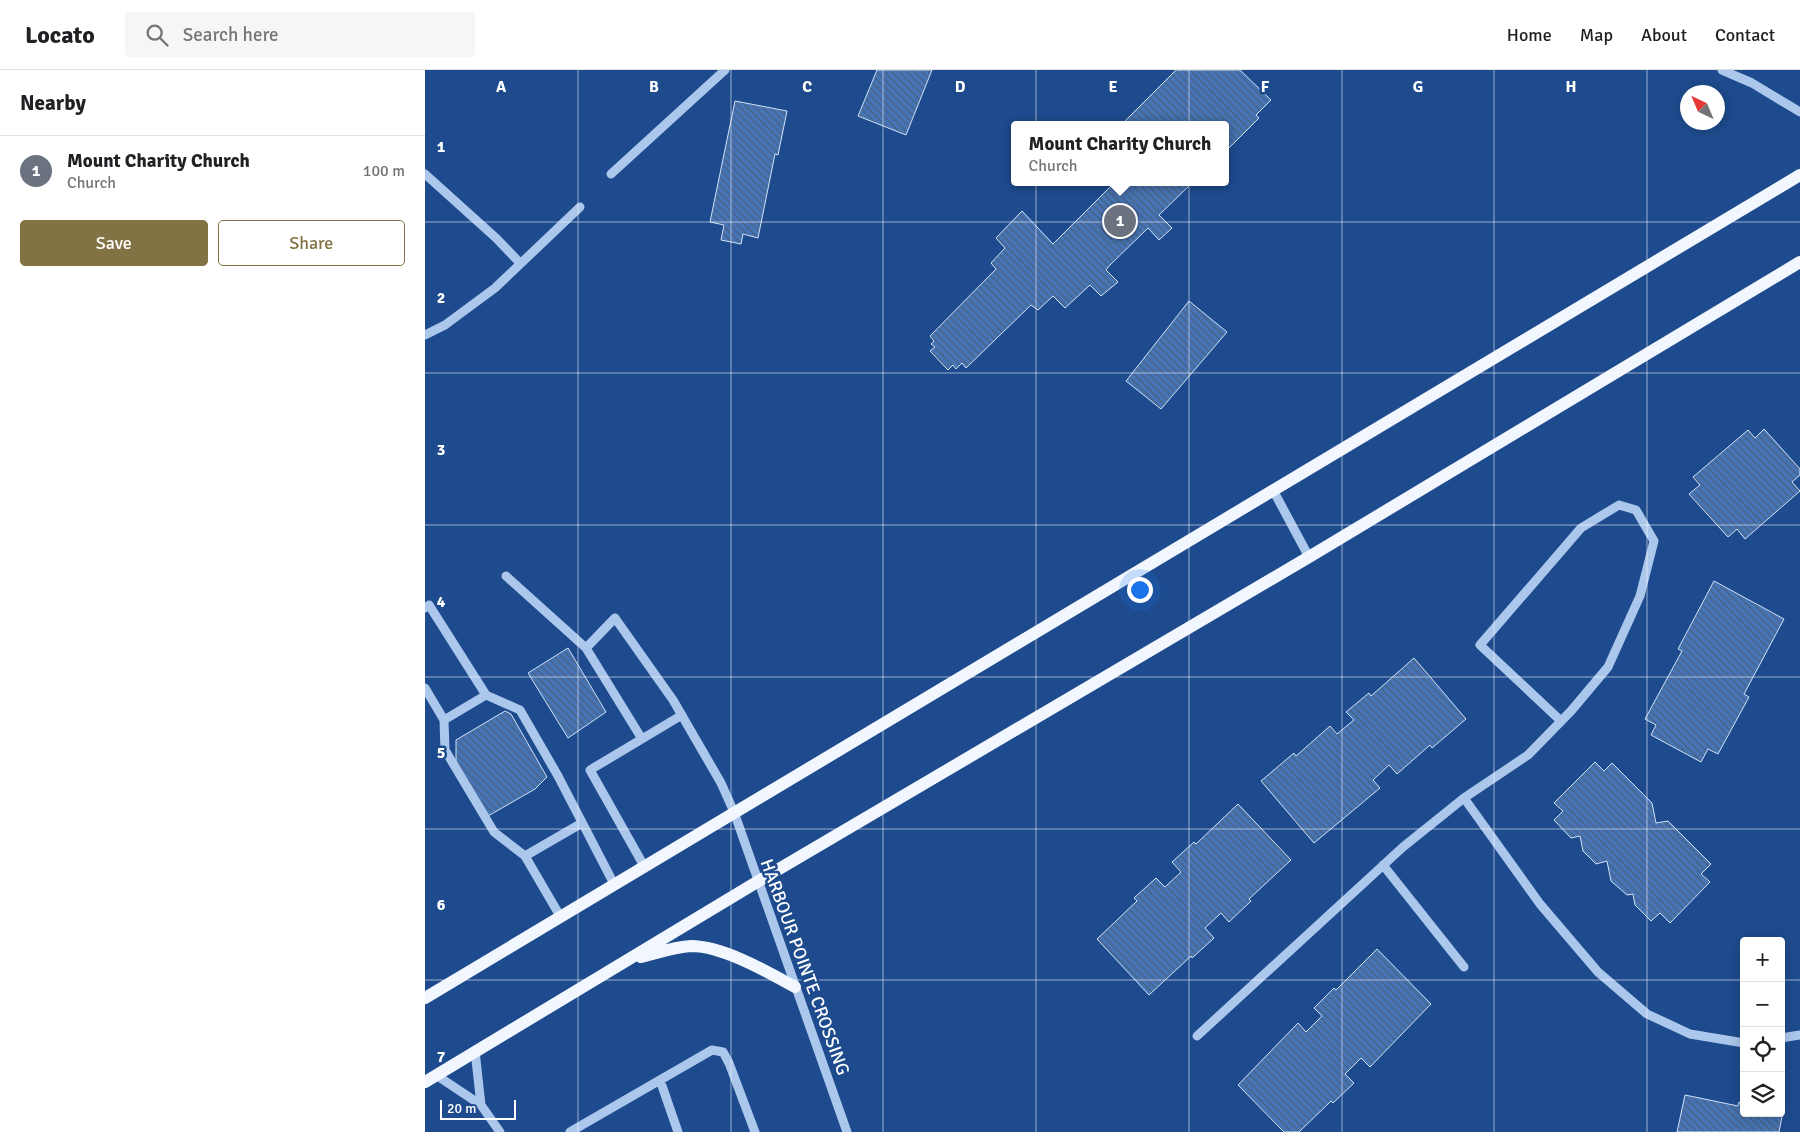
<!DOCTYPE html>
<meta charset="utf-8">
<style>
:root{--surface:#fff;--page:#f6f6f6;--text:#202124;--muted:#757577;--line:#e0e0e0;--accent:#837244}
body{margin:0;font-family:Signika,sans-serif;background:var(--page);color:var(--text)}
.controls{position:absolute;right:15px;bottom:15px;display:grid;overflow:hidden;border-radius:5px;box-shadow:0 2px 12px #0003}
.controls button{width:45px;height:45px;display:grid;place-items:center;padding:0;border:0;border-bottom:1px solid var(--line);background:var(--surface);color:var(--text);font:25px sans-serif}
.compass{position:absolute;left:1255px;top:15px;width:45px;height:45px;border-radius:50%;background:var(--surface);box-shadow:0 2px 12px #0003;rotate:316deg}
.scale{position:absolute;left:15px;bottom:12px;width:76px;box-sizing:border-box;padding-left:5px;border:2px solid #fff;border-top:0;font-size:14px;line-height:18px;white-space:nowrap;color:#fff;-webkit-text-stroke:4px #1e4b8d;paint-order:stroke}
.you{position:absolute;left:714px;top:519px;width:18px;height:18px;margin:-12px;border:4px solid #fff;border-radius:50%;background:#1a73e8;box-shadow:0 0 0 8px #1a73e833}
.badge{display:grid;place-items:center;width:32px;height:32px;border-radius:50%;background:var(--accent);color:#fff;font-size:16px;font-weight:700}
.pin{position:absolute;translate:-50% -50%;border:2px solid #fff;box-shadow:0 1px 5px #0006}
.popup{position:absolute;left:586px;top:51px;width:218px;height:65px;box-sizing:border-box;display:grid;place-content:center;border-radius:5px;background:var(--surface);filter:drop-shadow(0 1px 4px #0005);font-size:16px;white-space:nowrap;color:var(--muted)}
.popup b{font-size:19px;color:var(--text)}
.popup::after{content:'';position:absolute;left:50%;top:100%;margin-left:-10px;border:10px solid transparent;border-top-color:var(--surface)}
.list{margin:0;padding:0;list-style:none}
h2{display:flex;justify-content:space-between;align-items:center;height:65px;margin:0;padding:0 20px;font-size:21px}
h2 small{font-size:16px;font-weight:400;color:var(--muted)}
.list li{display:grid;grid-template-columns:32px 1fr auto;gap:15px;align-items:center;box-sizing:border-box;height:70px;padding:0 20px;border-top:1px solid var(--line)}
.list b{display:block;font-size:19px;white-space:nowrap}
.list p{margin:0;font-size:16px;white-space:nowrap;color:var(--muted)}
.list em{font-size:16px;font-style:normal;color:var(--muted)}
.actions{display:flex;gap:10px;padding:15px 20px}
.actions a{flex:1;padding:11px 0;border:1px solid var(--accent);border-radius:5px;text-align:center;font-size:18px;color:var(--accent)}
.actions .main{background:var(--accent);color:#fff}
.icon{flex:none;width:28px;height:28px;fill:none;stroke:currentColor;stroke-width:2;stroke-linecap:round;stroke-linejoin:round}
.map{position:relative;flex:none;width:1375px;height:1062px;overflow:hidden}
header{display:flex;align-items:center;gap:30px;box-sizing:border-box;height:70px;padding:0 25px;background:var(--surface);border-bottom:1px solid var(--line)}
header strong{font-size:24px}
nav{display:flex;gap:28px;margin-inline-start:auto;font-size:18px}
.search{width:350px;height:45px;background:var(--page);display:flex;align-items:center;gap:12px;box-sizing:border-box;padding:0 18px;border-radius:5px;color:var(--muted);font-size:19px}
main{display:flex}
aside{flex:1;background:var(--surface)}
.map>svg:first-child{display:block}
.building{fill:url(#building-back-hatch);stroke:#d1e2f9}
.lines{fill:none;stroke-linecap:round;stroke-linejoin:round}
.minor{stroke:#abc7ec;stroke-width:9}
.major{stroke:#f1f6ff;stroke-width:12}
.grid{fill:none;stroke:#fff;stroke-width:1;stroke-opacity:0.55}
.labels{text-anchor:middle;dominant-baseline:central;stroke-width:5;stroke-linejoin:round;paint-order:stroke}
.street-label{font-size:18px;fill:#fff;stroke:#1e4b8d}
.grid-label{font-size:16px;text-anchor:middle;font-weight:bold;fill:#fff;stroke:#1e4b8d;stroke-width:5;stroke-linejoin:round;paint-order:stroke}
</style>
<header>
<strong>Locato</strong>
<div class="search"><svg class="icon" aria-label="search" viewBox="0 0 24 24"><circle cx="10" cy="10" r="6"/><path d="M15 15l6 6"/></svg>Search here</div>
<nav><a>Home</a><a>Map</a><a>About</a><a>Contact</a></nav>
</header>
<main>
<aside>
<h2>Nearby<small></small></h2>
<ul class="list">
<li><span class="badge" style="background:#6b7280">1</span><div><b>Mount Charity Church</b><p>Church</p></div><em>100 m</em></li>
</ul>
<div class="actions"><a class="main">Save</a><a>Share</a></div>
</aside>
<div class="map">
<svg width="1375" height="1062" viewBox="0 0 1375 1062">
<defs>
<pattern id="building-back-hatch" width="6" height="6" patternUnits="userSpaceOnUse" patternTransform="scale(1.25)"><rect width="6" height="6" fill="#4674b4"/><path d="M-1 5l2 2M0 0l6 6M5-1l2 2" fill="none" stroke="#496080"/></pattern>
</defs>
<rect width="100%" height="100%" fill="#1e4b8d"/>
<path class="building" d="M452 0H507L481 65 433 46Z
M751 0H815L846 30 831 45 834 48 800 82V55H696Z
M310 31 362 41 353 85 350 84 333 168 318 164 316 174 296 170 299 155 285 152Z
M690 112H768L734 145 747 158 734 170 723 158 684 196 681 200 693 212 676 226 665 215 640 238 628 226 613 240 606 235 541 298 537 293 531 299 528 295 523 300 505 281 510 277 506 274 509 271 505 266 571 199 566 193 580 178 571 168 597 141 628 174Z
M764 231 802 262 736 339 701 311Z
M1339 359 1375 399V405L1367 412 1375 421 1320 469 1312 459 1303 467 1264 424 1275 415 1268 407 1323 360 1330 368Z
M1289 511 1359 549 1319 624 1324 627 1293 684 1283 679 1276 692 1226 665 1231 655 1220 649 1257 581 1253 579Z
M143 578 181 642 143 668 103 603Z
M989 588 1041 649 1007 678 1005 675 972 704 964 695 948 710 955 718 889 773 836 711 869 683 871 686 905 656 912 664 929 650 921 642 944 623 946 626Z
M80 641 86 644 122 707 110 719 63 746 31 692V670Z
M1170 692 1179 701 1187 693 1227 733 1231 753 1243 751 1286 794 1276 804 1285 812 1245 853 1235 843 1226 851 1210 835 1208 824 1202 825 1186 811 1182 791 1171 794 1158 781 1155 766 1146 768 1129 750 1138 741 1129 733Z
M813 734 866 790 824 829 826 831 804 852 796 843 780 858 789 868 767 888 766 886 724 925 672 869 712 831 709 828 731 808 740 817 756 802 747 792 769 772 771 774Z
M952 879 1006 934 945 997 936 988 920 1004 929 1013 908 1033 906 1031 874 1062H859L813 1015 873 953 881 962 897 946 889 938 909 918 911 920Z
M1260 1025 1313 1036 1314 1032 1319 1033V1043H1356V1041L1358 1042 1354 1062H1252Z"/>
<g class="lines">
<path class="minor" d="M1297 0 1327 13 1375 42
M0 104 71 168 95 193
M186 104 300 0
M0 265 20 255 70 218 155 137
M848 420 884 487
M81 506 161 578 217 669
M0 538 4 535 61 625 95 640 133 706 189 814
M161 578 190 548 248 630 296 713 309 742 422 1062
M0 618 19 650 20 680 69 762 100 786 135 846
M19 650 61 625
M1136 651 1055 575 1156 458 1194 435 1211 440 1229 471 1215 526 1183 597 1146 641 1103 685 1039 728 1115 834 1173 902 1222 944 1265 964 1319 973
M100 786 157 753
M958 795 1039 897
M219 796 165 700 257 645
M772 966 978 777 1039 728
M1356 968 1375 965
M50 981 56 1035
M11 1005 56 1035 75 1062
M235 1010 253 1062
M145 1062 287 980 298 982 304 993 330 1062"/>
<path class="major" d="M216 887C232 883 249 877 266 876 298 876 343 902 370 917
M0 928 1375 105
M0 1012 332 812 884 487 1375 192"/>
</g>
<path class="grid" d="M153 0V1062M306 0V1062M458 0V1062M611 0V1062M764 0V1062M917 0V1062M1069 0V1062M1222 0V1062M0 152H1375M0 303H1375M0 455H1375M0 607H1375M0 759H1375M0 910H1319M1356 910H1375"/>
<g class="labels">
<g class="street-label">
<text transform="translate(380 897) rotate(70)">HARBOUR POINTE CROSSING</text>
</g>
</g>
<g class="grid-label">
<text x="76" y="22">A</text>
<text x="229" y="22">B</text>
<text x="382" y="22">C</text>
<text x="535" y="22">D</text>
<text x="688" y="22">E</text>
<text x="840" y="22">F</text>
<text x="993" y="22">G</text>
<text x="1146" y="22">H</text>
<text x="16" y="82">1</text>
<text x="16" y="233">2</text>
<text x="16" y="385">3</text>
<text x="16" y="537">4</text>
<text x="16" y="688">5</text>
<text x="16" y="840">6</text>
<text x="16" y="992">7</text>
</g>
</svg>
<div class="controls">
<button>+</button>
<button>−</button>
<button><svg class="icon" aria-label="locate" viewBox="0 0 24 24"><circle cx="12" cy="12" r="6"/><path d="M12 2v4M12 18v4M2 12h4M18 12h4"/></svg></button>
<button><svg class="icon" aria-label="layers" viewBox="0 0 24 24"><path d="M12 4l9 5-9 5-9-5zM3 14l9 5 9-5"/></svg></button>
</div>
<svg class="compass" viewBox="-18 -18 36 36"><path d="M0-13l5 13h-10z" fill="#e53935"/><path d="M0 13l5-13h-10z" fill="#757577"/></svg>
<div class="scale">20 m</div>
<div class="you"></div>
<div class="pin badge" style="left:695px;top:151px;background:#6b7280">1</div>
<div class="popup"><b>Mount Charity Church</b>Church</div>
</div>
</main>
